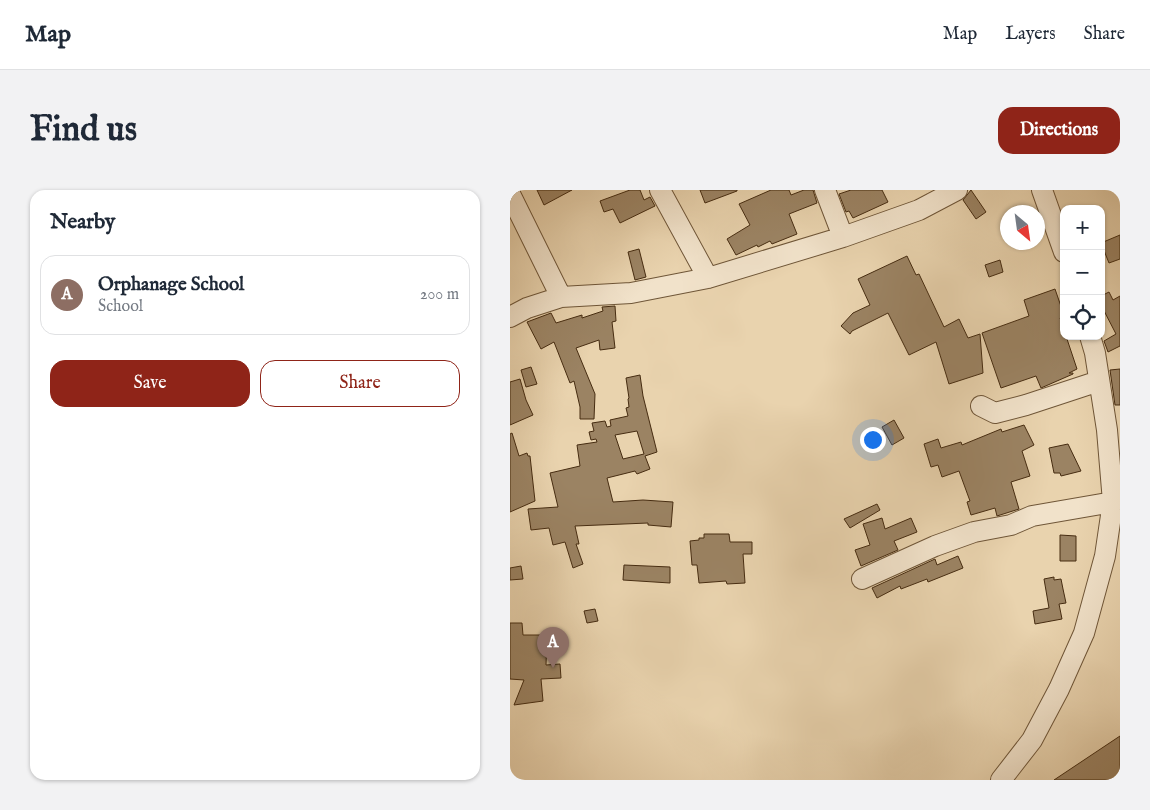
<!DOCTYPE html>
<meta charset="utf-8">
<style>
:root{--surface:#fff;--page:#f2f2f3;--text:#1f2937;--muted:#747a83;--line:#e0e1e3;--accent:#8f2418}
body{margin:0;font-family:"IM FELL English",serif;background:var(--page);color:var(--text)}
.controls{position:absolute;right:15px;top:15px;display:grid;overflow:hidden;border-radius:10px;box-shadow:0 1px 4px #0004}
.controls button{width:45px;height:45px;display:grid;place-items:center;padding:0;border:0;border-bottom:1px solid var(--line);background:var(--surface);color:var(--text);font:25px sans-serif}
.compass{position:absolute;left:490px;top:15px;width:45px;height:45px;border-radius:50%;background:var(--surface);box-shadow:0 1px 4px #0004;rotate:151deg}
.you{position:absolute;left:362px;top:249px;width:18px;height:18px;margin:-12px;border:4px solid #fff;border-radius:50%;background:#1a73e8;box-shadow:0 0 0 8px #1a73e833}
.badge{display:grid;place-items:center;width:32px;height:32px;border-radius:50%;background:var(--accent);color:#fff;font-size:16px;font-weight:700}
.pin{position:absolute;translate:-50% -41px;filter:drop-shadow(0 1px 2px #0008)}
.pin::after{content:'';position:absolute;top:26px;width:18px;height:15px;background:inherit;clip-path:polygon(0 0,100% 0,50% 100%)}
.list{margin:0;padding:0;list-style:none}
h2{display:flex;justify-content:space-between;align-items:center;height:65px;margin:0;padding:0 20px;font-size:21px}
h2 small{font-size:16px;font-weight:400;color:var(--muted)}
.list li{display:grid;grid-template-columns:32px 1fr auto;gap:15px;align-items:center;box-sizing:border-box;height:80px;margin:0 10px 10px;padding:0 10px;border:1px solid var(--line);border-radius:15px}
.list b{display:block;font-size:19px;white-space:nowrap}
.list p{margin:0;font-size:16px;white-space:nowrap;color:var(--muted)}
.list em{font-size:16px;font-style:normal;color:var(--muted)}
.actions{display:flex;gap:10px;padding:15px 20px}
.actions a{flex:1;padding:11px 0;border:1px solid var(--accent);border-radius:15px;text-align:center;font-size:18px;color:var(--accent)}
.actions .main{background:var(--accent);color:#fff}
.icon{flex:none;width:28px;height:28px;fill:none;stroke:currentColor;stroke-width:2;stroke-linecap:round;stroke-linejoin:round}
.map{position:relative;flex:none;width:610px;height:590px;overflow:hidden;border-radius:15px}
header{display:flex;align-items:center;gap:30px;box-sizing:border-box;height:70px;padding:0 25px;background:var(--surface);border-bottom:1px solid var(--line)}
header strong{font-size:24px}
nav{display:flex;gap:28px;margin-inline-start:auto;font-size:18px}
.intro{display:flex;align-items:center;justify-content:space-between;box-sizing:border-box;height:120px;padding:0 30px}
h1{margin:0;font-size:35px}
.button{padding:12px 22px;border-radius:15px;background:var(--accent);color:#fff;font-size:18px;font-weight:700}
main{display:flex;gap:30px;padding:0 30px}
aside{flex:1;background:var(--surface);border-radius:15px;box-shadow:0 1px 4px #0004}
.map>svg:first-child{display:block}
.building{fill:#9b8363;stroke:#462c11;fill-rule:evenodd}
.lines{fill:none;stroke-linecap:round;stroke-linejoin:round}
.minor-casing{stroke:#6f5638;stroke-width:22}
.minor{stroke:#f1e2ca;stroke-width:20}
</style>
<header>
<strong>Map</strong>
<nav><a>Map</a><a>Layers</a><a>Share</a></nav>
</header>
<div class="intro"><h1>Find us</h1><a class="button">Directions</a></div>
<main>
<aside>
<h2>Nearby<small></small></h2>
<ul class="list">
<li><span class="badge" style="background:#8d6e63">A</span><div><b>Orphanage School</b><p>School</p></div><em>200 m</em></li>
</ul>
<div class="actions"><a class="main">Save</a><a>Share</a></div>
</aside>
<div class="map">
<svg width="610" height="590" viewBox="0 0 610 590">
<rect width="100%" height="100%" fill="#e9d3ae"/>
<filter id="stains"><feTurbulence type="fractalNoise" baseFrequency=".004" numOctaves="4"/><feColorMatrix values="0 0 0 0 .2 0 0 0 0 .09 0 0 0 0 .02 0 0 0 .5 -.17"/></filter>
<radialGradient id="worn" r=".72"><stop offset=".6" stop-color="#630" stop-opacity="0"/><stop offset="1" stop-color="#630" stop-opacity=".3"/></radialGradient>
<path class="building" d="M27 0H62L34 15Z
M120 0H130L134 10 140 7 145 16 110 33 103 19 94 22 90 11Z
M190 0H227V1L195 13Z
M261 0H279L281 5 294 0H303L307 13 279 24 287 44 262 54 260 51 248 57 247 55 226 65 217 49 240 35 229 14Z
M341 0H372L378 12 343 28 339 21 336 22 329 4Z
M461 0 476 22 466 29 453 10Z
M610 45V69L599 73 591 53Z
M129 59 136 87 125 90 118 62Z
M397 66 406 85 409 84 434 137 449 129 458 148 470 144 473 183 439 194 426 152 399 165 378 123 342 141 340 144 331 136 343 123 360 115 348 89Z
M490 70 493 82 479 87 475 75Z
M545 99 554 125 550 128 554 139V146H556L567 179 559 183H563V184L531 198 526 186 491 198 472 143 519 126 514 110Z
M599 102 603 110 610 106V156L598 162 594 151 606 144 591 115V106Z
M105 116 106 131 102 132 105 158 90 160 89 150 66 158 85 204 84 229H70V217L64 191 60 193 44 152 31 159 17 132 41 123 46 133 72 125V128L93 121 92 117Z
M21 177 27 194 16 197 11 180Z
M610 179V215H605L600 180Z
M130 185 133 206 147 262 135 266 140 279 127 284 125 281 97 288 103 312 133 310 163 312 161 337 138 335V333L65 336 69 354H66L73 374 63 378 55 352 43 355 39 338 21 340 18 319 48 317 40 283 70 276 67 255 87 252 86 249 81 250 79 242 84 241 82 233 95 231 97 237 101 236 100 230 118 226 116 218 119 217 118 209 119 208 116 188ZM127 241 134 264 113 269 105 245Z
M10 189 16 210 23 225 0 235V192Z
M384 230 394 248 382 255 372 237Z
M514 235 524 255 512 261 520 286 501 292 509 319 487 326 485 318 461 325 457 312 460 311 449 281 432 287 428 275 421 277 414 254 428 249 431 258 451 252 452 255 491 239 492 242Z
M2 243 9 266 17 263 18 266H20L25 311 0 322V244Z
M558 254 571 281 551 286 550 283H544L539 258Z
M367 314 370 320 340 338 334 329Z
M372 328 375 339 401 328 407 342 384 351 388 360 351 376 345 360 360 355 353 334Z
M194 344H219L220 352H242V364H233L235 393 217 394 216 391 189 393 187 375H182L180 351 189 350V348H194Z
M550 345 566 346V371H550Z
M448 366 453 378 418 392 417 389 391 399 390 396 367 408 362 398 425 369 427 375Z
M114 375 160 377V393L113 390Z
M11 376 13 389 0 390V378Z
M544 387V390L551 389 553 399 556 413 549 414 552 429 525 434 523 421 539 418 534 389Z
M85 419 88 431 77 433 74 421Z
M0 433H12L13 445H37L36 475 50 474 51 488 31 489 33 511 4 515 14 490 0 489Z
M610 546V590H544Z"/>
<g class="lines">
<defs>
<path id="minor" d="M150 0 198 88
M315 0 333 47
M532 0 554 62
M0 4 51 107
M0 127 17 118 51 107 121 103 198 88 333 47 409 20 447 0
M471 216 485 223 516 215 589 191
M352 389 425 356 464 342 501 335 522 326 603 312
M491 590 522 550 549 499 574 443 595 366 603 312 597 240 585 163 580 146"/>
</defs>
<use href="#minor" class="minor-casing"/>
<use href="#minor" class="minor"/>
</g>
<rect width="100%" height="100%" filter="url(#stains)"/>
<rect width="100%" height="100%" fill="url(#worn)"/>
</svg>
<div class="controls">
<button>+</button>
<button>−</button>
<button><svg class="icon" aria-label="locate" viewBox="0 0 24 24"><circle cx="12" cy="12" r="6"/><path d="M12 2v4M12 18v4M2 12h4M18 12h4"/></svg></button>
</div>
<svg class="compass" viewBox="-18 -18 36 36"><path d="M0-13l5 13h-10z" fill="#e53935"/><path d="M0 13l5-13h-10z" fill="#747a83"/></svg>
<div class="you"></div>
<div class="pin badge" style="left:43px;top:478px;background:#8d6e63">A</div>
</div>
</main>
